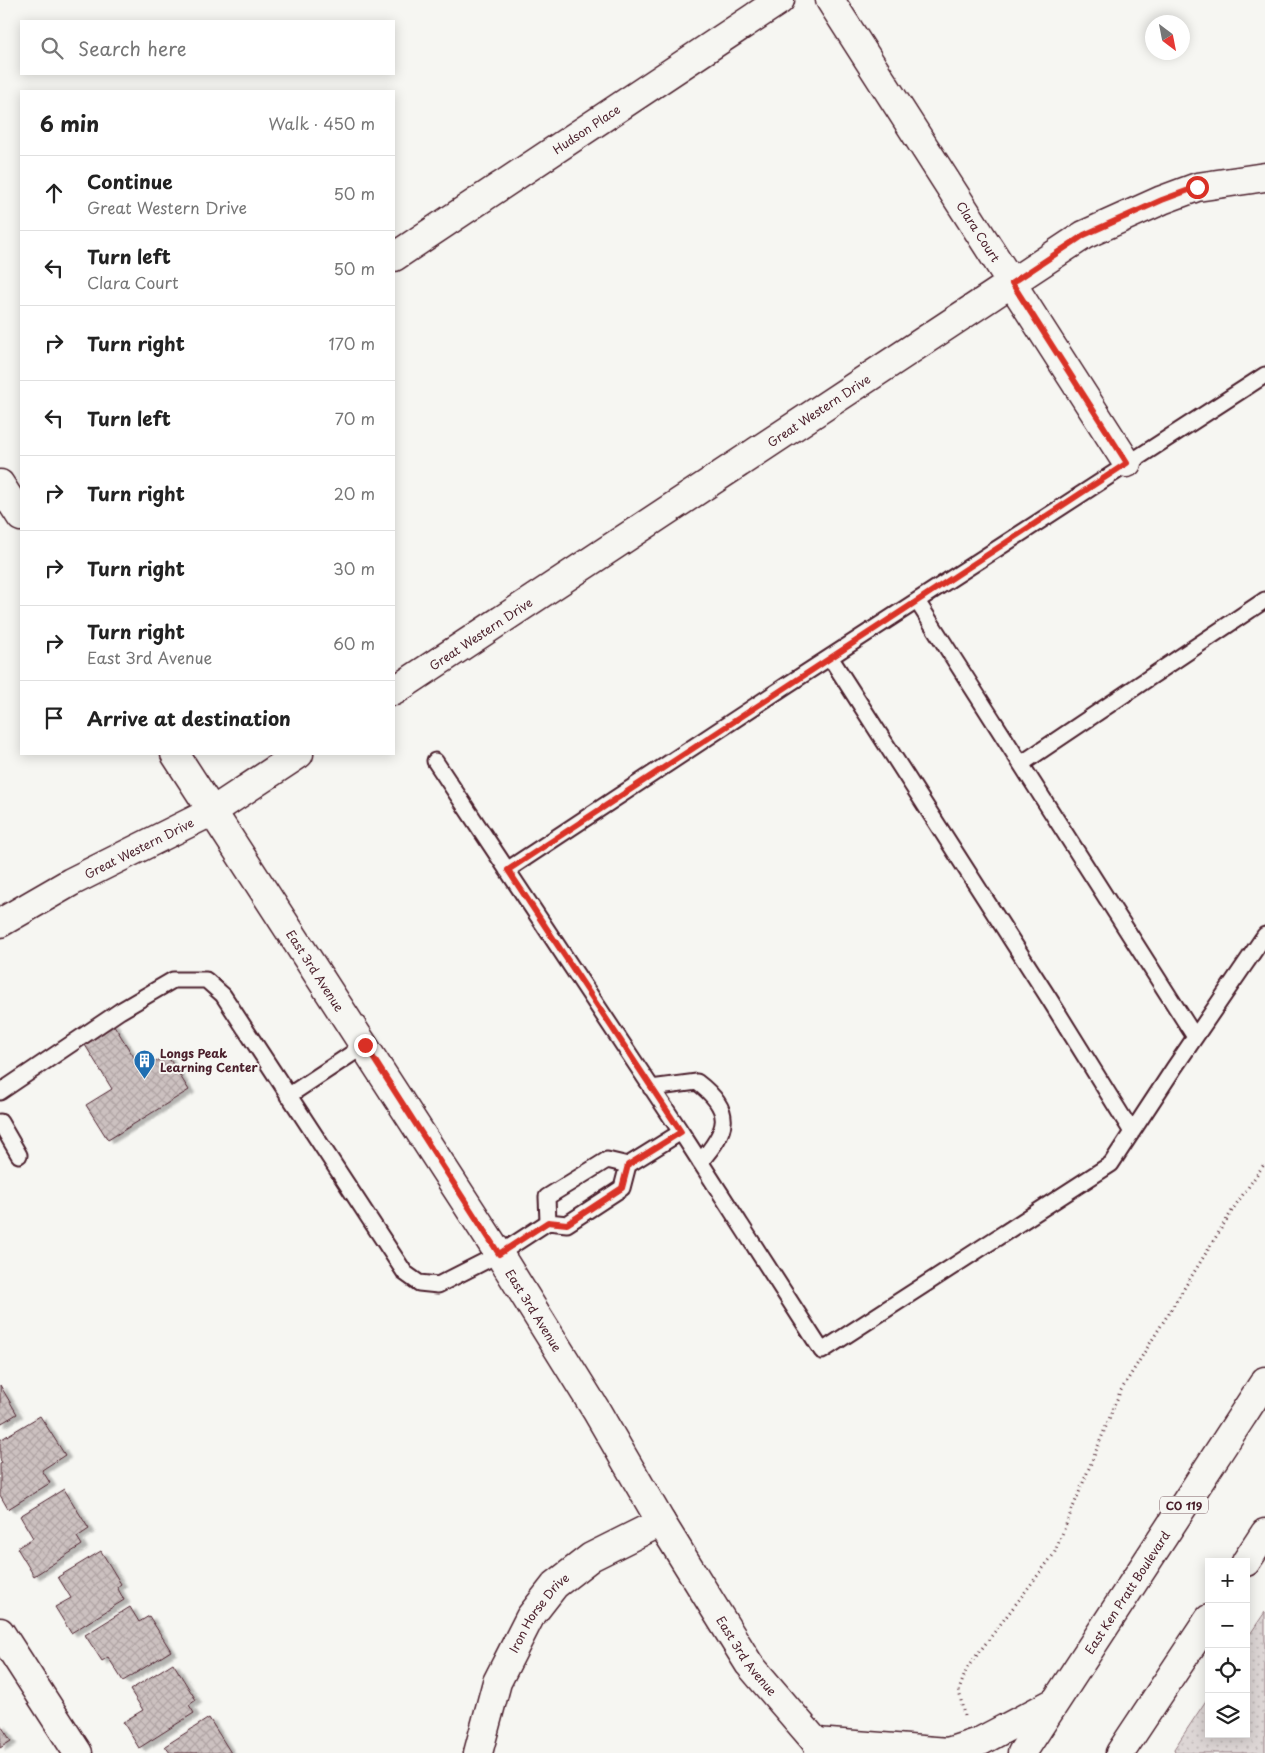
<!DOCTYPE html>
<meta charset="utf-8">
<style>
:root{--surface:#fff;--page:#f2f2f2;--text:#222;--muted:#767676;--line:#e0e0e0}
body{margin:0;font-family:"Playpen Sans",sans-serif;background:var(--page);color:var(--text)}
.controls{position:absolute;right:15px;bottom:15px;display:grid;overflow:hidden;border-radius:0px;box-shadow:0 2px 12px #0003}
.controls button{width:45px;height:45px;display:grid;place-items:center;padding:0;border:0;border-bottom:1px solid var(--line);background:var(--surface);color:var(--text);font:25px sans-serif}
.compass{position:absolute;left:1145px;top:15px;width:45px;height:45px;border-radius:50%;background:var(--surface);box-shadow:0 2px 12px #0003;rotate:148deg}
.stop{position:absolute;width:15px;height:15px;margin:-11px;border:4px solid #d93025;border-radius:50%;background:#fff}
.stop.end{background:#d93025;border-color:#fff;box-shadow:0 1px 5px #0008}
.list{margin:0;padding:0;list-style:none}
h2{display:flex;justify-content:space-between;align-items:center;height:65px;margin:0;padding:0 20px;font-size:21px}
h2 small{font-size:16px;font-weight:400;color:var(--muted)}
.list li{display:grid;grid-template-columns:32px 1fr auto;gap:15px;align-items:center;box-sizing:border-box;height:75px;padding:0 20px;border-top:1px solid var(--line)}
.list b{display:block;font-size:19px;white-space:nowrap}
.list p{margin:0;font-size:16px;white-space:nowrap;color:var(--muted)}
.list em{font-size:16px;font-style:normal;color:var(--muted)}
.icon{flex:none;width:28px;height:28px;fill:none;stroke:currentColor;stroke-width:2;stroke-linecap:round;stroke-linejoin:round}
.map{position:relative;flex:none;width:1265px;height:1753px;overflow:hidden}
.search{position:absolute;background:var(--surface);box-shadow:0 2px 12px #0003;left:20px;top:20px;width:375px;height:55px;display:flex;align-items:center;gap:12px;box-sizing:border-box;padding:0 18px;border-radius:0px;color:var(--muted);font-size:19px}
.panel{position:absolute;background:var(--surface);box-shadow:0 2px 12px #0003;left:20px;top:90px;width:375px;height:665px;border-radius:0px}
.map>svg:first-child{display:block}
.grass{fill:url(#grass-dots);stroke:#947a80}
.building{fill:url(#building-cross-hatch);stroke:#4a1f2b;filter:url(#shadow)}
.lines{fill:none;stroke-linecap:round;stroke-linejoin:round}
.lane-casing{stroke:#4a1f2b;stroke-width:19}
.street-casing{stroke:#4a1f2b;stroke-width:31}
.highway-casing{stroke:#4a1f2b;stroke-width:31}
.path{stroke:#4a1f2b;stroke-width:3;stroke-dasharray:1 4;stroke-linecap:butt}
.lane{stroke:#f6f6f2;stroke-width:15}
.street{stroke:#f6f6f2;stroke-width:28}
.highway{stroke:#f6f6f2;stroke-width:28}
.route{stroke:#d93025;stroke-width:6}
.labels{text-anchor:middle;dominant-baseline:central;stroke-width:4;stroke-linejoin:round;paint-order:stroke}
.shield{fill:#f6f6f2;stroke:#7e6067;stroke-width:1}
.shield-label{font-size:11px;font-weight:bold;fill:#4a1f2b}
.street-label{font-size:12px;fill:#4a1f2b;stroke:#f6f6f2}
.poi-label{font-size:12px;font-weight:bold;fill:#4a1f2b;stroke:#f6f6f2;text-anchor:start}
</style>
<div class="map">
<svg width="1265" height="1753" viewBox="0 0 1265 1753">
<defs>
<pattern id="grass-dots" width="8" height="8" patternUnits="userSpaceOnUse" patternTransform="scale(1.25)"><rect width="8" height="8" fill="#ddd6d5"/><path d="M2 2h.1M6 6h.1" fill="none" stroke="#bfb7b7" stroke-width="1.8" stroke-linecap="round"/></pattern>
<pattern id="building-cross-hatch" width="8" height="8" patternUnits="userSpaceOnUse" patternTransform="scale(1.25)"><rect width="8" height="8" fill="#ccc1c0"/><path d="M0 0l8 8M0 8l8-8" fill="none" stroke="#b1a5a5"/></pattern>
<filter id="shadow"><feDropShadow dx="5.5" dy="3" stdDeviation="1" flood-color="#0004"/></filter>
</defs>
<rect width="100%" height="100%" fill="#f6f6f2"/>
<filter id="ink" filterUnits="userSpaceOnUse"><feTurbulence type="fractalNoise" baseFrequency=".02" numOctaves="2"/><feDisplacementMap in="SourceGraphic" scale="10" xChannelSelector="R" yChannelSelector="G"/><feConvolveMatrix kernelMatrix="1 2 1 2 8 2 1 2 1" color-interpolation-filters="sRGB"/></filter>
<g filter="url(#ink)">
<path class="grass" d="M1265 1612V1753H1175L1174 1749 1209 1696V1734H1246V1640Z"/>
<path class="building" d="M112 1022 142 1070 167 1055 189 1090 108 1140 86 1105 112 1089 82 1040Z
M0 1385 17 1414 0 1424Z
M40 1416 65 1455 42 1470 50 1483 8 1509 0 1495V1464L2 1463 0 1459V1440Z
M64 1489 89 1529 77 1537 82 1545 34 1576 17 1548 33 1538 20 1516Z
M101 1551 121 1584 117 1587 124 1600 71 1633 55 1607 71 1598 58 1577Z
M130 1607 139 1622 149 1616 171 1651 123 1681 108 1657 102 1661 85 1635Z
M173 1663 196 1700 189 1705 194 1713 139 1748 123 1722 143 1710 130 1690Z
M209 1718 231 1753H170L165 1746Z
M0 1724 11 1741 0 1748Z"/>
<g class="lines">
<defs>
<path id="lane" d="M917 601 1195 1037
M830 657 1050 1000 1132 1132
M1021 764 1265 600
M507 870 787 685 1265 375
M651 1088 697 1082C735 1111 728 1130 700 1162
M0 1092 120 1011 173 980H206L223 995 405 1273 419 1283 438 1285 499 1254 548 1222 567 1224 622 1188 628 1165 681 1132 435 761
M288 1096 365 1045
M0 1122 19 1155
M681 1132 822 1351 1111 1164 1174 1068 1265 935
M548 1222 547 1197 607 1160 628 1165"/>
<g id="street">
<path id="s1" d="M830 0 1127 463"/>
<path id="s2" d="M394 257 780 0"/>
<path d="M0 484 21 517"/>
<path id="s3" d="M394 691 1084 235 1162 200 1197 187 1265 177"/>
<path id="s4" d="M175 754 499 1254 596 1410 661 1522 749 1664 816 1742 831 1753"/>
<path id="s5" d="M0 923 71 882 213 811 299 754"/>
<path d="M0 1632 78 1753"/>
<path id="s6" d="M478 1753 497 1682 530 1617 555 1585 591 1557 661 1522"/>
</g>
<g id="highway">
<path d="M1246 1562 1265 1533"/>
<path d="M820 1753 816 1742 948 1752 981 1741 1053 1703"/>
<path id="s7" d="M1022 1753 1265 1381"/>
<path d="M1120 1753 1209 1619"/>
</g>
</defs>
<use href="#lane" class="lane-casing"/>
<use href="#street" class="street-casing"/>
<use href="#highway" class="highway-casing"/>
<path class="path" d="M964 1716 959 1690 967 1668 1054 1554 1120 1392 1235 1206 1265 1163"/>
<use href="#lane" class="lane"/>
<use href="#street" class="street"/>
<use href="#highway" class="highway"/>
</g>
</g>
<g class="lines" filter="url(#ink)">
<path class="route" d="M365 1045 499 1254 548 1222 567 1224 622 1188 628 1165 681 1132 508 870 1127 463 1012 283 1084 235 1162 200 1197 187"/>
</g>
<defs>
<symbol id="building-pin" viewBox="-11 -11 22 30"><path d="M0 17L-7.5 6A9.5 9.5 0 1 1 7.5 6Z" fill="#1f6fb2" stroke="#f6f6f2"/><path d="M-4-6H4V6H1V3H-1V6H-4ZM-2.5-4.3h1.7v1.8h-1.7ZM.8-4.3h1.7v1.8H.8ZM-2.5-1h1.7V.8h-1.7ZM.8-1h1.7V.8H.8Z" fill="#fff"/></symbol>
</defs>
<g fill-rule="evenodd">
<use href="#building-pin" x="132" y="1048" width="25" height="34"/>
</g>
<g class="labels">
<rect class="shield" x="1160" y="1496.5" width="48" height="17" rx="4"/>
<g class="shield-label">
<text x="1184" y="1505">CO 119</text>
</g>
<g class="street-label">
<text stroke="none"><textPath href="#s2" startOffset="231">Hudson Place</textPath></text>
<text stroke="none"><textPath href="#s1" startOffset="275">Clara Court</textPath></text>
<text stroke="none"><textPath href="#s3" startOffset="509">Great Western Drive</textPath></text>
<text stroke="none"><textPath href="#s3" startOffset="104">Great Western Drive</textPath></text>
<text stroke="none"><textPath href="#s5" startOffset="158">Great Western Drive</textPath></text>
<text stroke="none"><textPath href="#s4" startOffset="258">East 3rd Avenue</textPath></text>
<text stroke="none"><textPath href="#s4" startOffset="662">East 3rd Avenue</textPath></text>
<text stroke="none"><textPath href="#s7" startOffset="192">East Ken Pratt Boulevard</textPath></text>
<text stroke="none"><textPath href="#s6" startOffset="155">Iron Horse Drive</textPath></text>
<text stroke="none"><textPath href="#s4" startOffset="1068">East 3rd Avenue</textPath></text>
</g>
<g class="poi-label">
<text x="160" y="1053">Longs Peak<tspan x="160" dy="14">Learning Center</tspan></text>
</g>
</g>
</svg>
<div class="controls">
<button>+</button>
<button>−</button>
<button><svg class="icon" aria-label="locate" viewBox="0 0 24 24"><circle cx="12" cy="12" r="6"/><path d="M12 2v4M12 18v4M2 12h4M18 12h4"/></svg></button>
<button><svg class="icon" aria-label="layers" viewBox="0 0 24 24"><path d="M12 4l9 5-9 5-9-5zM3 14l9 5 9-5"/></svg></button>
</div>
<svg class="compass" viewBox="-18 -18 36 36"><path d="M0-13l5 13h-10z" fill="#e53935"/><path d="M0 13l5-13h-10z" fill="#767676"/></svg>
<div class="stop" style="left:1197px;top:187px"></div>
<div class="stop end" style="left:365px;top:1045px"></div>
<div class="search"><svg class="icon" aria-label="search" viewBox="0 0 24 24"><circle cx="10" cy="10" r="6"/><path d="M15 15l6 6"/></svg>Search here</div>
<section class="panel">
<h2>6 min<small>Walk · 450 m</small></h2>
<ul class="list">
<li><svg class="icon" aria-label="ahead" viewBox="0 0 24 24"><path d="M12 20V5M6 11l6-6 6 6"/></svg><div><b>Continue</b><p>Great Western Drive</p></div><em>50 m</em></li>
<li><svg class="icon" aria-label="left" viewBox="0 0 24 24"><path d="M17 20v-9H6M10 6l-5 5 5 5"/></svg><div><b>Turn left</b><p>Clara Court</p></div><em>50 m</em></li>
<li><svg class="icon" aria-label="right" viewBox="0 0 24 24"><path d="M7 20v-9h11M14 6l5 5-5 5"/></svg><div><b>Turn right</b></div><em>170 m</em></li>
<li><svg class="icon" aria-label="left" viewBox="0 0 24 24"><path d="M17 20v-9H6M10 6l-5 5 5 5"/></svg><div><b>Turn left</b></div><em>70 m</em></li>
<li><svg class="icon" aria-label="right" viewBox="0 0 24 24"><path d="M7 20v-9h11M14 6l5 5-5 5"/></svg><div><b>Turn right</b></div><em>20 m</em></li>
<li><svg class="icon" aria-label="right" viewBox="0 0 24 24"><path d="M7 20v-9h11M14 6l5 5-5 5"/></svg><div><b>Turn right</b></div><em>30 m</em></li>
<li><svg class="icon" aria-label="right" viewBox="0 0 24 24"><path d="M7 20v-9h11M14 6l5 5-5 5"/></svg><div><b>Turn right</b><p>East 3rd Avenue</p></div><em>60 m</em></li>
<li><svg class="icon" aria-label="arrive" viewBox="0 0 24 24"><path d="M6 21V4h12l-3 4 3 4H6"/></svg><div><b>Arrive at destination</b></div></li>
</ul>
</section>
</div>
